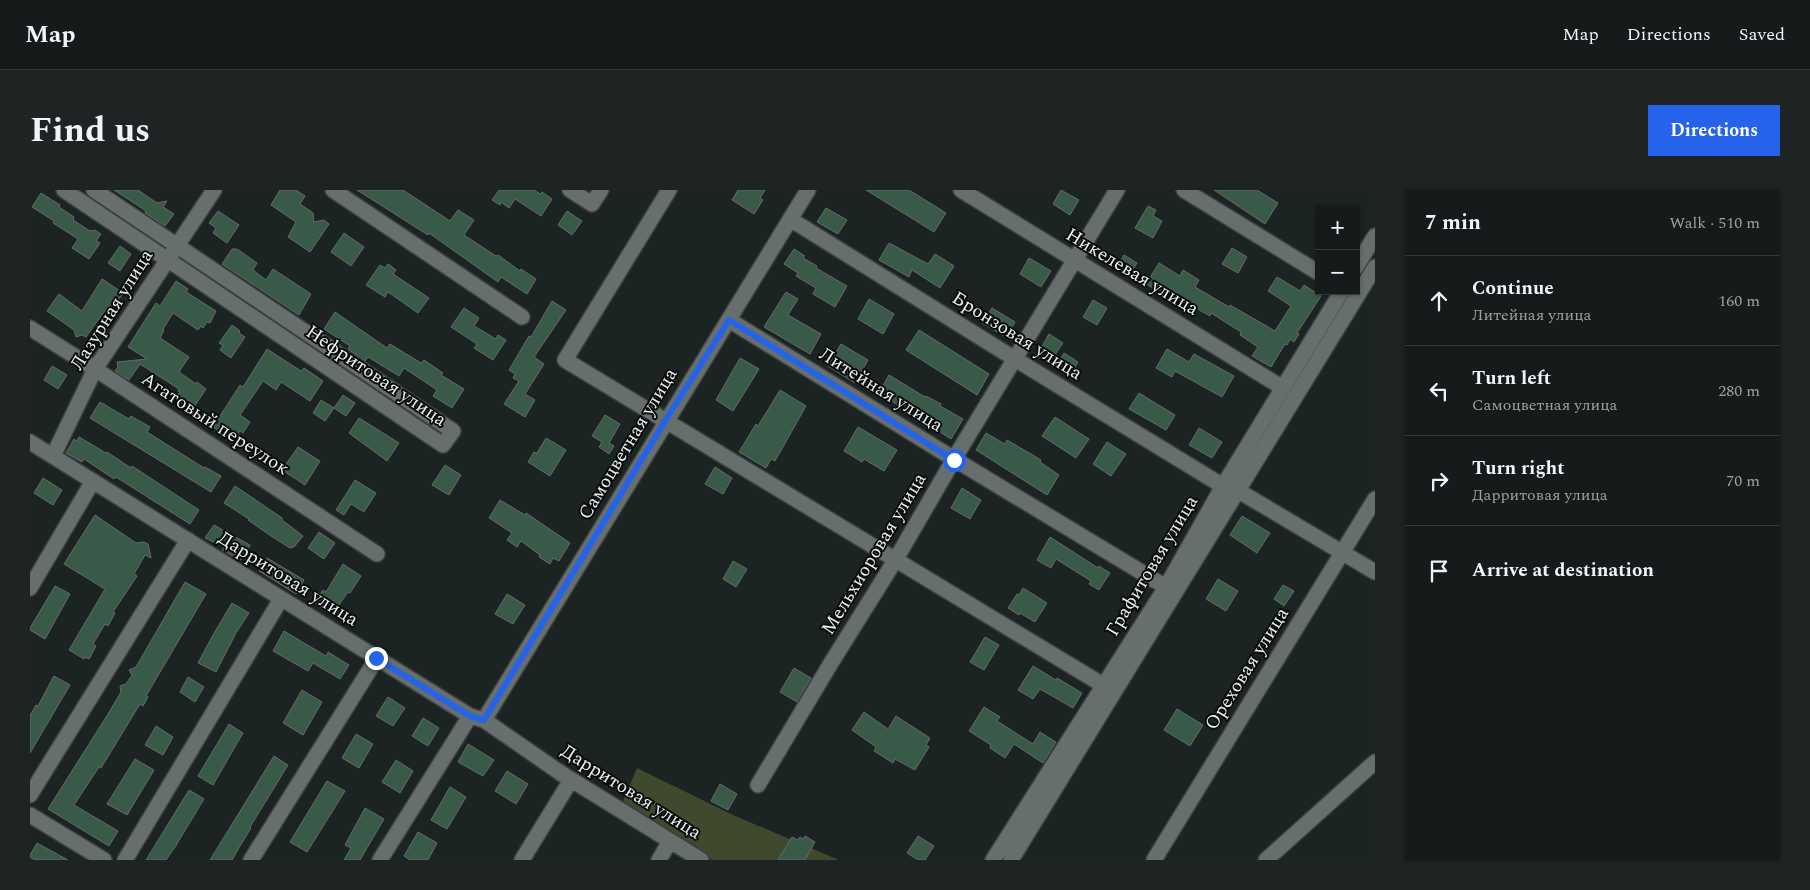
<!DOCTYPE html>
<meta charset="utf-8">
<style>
:root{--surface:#151a1a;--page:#1e2323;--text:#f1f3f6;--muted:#9da1a2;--line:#343839;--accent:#2563eb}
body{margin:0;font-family:Spectral,serif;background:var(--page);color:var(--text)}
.controls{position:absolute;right:15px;top:15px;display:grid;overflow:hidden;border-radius:0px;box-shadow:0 1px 4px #0004}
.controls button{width:45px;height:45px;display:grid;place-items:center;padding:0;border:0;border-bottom:1px solid var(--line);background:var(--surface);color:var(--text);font:25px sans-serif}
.stop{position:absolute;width:15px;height:15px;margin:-11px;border:4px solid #2563eb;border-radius:50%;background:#fff}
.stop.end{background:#2563eb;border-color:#fff;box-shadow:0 1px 5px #0008}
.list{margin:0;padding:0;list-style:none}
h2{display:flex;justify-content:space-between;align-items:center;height:65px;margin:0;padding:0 20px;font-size:21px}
h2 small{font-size:16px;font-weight:400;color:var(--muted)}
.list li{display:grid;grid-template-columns:32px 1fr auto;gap:15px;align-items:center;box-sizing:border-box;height:90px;padding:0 20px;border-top:1px solid var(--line)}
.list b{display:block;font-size:19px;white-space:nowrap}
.list p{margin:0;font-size:16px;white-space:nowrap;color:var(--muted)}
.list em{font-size:16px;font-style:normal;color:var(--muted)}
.icon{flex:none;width:28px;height:28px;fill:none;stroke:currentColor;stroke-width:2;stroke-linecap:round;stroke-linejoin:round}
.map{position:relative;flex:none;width:1345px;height:670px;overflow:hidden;border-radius:0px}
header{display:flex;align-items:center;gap:30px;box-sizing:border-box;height:70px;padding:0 25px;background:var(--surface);border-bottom:1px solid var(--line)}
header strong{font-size:24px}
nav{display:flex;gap:28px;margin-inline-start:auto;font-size:18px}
.intro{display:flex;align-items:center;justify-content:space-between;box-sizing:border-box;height:120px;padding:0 30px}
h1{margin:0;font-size:35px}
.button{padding:12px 22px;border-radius:0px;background:var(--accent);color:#fff;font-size:18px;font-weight:700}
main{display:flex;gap:30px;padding:0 30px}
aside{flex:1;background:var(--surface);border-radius:0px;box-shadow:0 1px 4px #0004}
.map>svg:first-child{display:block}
.green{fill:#3f492e}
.building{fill:#395a48;stroke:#656b68}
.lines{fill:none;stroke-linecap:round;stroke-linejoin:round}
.minor-casing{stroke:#393e3e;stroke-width:18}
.minor{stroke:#676e6e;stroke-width:15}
.route{stroke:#2563eb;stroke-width:6}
.labels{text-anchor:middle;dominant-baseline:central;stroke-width:4;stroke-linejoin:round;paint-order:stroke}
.street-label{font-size:19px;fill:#ebf0ef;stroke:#090c0c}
</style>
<header>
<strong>Map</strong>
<nav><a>Map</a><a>Directions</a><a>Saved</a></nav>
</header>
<div class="intro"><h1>Find us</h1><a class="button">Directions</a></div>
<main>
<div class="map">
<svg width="1345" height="670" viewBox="0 0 1345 670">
<rect width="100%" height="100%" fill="#1c2323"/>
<path class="green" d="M607 578 703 625 809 670H682L591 616Z"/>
<path class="building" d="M84 0H108L127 13 137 11 133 17 144 24 135 36 115 23 116 21Z
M250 0H266L275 6 270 14 283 23 284 32 294 30 299 34 280 62 258 47 266 32 241 15Z
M327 0H373L420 31 428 20 444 30 434 45 466 66 468 65 490 81 491 79 506 89 497 104 471 87 468 92 399 43 398 45Z
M469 0H504L510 4 512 2 522 9 511 26 485 9 479 18 471 12 470 15 462 10Z
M708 0H735L730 8 733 10 724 24 702 10Z
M836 0H879L916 23 904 42Z
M1031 0 1049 10 1040 25 1023 14Z
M1184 0H1227L1248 13 1235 34Z
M11 3 30 15 29 17 44 27 43 30 60 41 65 40 71 44 66 51 70 53 59 69 42 58 48 49 23 33 24 31 2 17Z
M1118 16 1126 20 1123 26 1132 31 1123 48 1105 38Z
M796 18 817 30 808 44 787 32Z
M188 21 209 35 197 53 183 43 186 38 179 33Z
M537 21 552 31 542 45 528 35Z
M314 43 334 57 321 76 301 62Z
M859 53 898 74 905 64 924 76 910 98 882 80 879 87 849 70Z
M90 56 101 64 90 81 78 73Z
M1202 58 1217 67 1208 83 1192 74Z
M202 59H207L227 73 223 80 236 90 243 79 281 104 269 125 192 74Z
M764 59 775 66 773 68 787 76 786 78 817 96 805 117 783 104 786 98 766 86 768 83 754 74Z
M1094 65 1107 73 1100 84 1087 77Z
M999 68 1021 81 1011 97 990 84Z
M1129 73 1150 86 1153 80 1169 90 1165 97 1199 117 1200 115 1245 141 1261 116 1238 101 1247 87 1270 101 1274 95 1291 106 1267 143 1269 144 1264 152 1260 149 1257 155 1255 154 1241 177 1222 166 1228 157 1210 145 1211 142 1181 123 1180 126 1134 100 1132 103 1116 94Z
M358 74 366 80 363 84 399 108 388 123 358 102 355 107 336 95 350 75 355 78Z
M72 89 93 103 78 126 73 123 56 147 52 145 46 147 44 140 17 121 29 104 52 121Z
M146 91 158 99 156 102 186 121 180 133 177 132 173 138 171 136 168 140 143 123 133 139 134 140 130 148 159 167 149 182 166 194 167 192 176 199 164 217 155 211 153 214 145 209 150 202 148 201 149 199 110 174 99 190 85 181 88 177 87 172 117 169 98 157 126 113 130 116Z
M756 102 768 109 758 125 791 144 780 164 734 137Z
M839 109 864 124 853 144 828 129Z
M1063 110 1077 118 1067 135 1053 127Z
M522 111 536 120 504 167 514 174 495 204 505 210 495 227 474 214 489 191 483 188 485 184 479 180 499 146 501 147Z
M434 118 449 128 444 136 466 149 468 145 476 150 463 170 444 158 447 154 421 137Z
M962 118 985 132 976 147 952 133Z
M305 122 357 158 360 154 391 173 394 170 413 183 411 185 434 199 422 218 403 206 407 200 374 178 369 186 338 167 335 171 318 159 320 156 294 139Z
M202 135 209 140 210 144 215 147 201 168 190 160 193 155 189 153Z
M889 140 959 184 947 205 876 160Z
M1019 144 1033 153 1024 166 1011 158Z
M811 154 838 170 825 193 798 176Z
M237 159 271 181 274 178 293 191 280 211 251 192 246 200 233 191 210 225 220 232 213 243 210 241 203 251 183 237 210 195 213 197Z
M1137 159 1159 172 1164 164 1204 186 1192 207 1145 181 1142 187 1126 178Z
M1034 163 1048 172 1040 186 1026 177Z
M710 168 729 179 703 221 686 210Z
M22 176 37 185 28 199 14 190Z
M859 185 895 207 896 206 911 214 910 216 933 229 921 249 849 203Z
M750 200 776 216 745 271 741 269 736 278 709 262 726 234 728 236Z
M1109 203 1145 225 1136 240 1099 219Z
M313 205 325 213 316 226 304 218Z
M291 210 304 218 295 231 283 223Z
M70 212 99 229 101 226 120 237 117 242 174 278 175 277 191 286 181 302 60 228Z
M575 225 590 234 579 253 584 256 579 264 569 257 572 252 562 246Z
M1025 227 1059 249 1046 268 1012 246Z
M329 228 369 253 357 271 319 243Z
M828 237 867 260 854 281 834 269 832 272 814 261Z
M1169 238 1192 252 1182 268 1159 255Z
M956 243 975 254 977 250 1011 270 1010 272 1029 285 1017 305 946 260Z
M49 247 76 263 77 262 101 278 102 276 169 320 160 334 86 287 84 289 54 269 52 272 36 263 44 249 47 251Z
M516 248 536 260 520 286 498 272 504 262 507 263Z
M1077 252 1096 264 1081 286 1063 274Z
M268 257 290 271 275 295 252 280Z
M415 275 431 285 419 305 402 295Z
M685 277 702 288 693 304 675 294Z
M13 288 32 300 23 315 4 303Z
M325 290 346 303 334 322 321 314 314 325 306 320Z
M205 296 252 328V330L273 346 264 357 260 358 241 346 218 330 219 329 194 313Z
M932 298 951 310 940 329 921 318Z
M470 310 495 325 496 323 540 353 529 371 523 368 520 374 509 367 510 365 491 351 487 357 477 350 482 343 459 328Z
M65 325 106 353 114 352 118 354 121 368 115 365 104 384 107 386 83 422 85 423 78 436 75 434 63 454 66 456 59 469 55 467 54 469 39 460 75 399 34 374Z
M1212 326 1240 343 1227 363 1200 345Z
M184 335 220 355 214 367 210 370 192 360 194 357 175 348Z
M289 342 305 353 294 369 278 358Z
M1020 347 1068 378 1069 376 1080 383 1069 400 1059 394 1061 391 1026 369 1021 378 1007 370Z
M237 368 274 390 266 404 229 381Z
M703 371 717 379 706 397 693 389Z
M313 374 331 386 320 403 318 402 302 425 284 412 293 400 296 402Z
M1188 389 1208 401 1196 421 1176 409Z
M155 392 176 404 116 506 118 507 113 516 110 514 71 578 69 577 44 615 88 641 79 656 18 619 78 524 91 502 90 496 96 494 102 485 99 480 106 477Z
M1253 395 1264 401 1254 416 1244 409Z
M25 396 40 404 15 449 0 440V438Z
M993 398 1017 413 1005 432 990 423 989 425 978 418 987 404 989 405Z
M477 404 495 415 483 434 465 424Z
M202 413 219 423 206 443 186 482 168 473 183 445Z
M254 441 296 466 298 462 319 475 310 489 283 473 278 481 243 461Z
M955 447 969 455 954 480 940 472Z
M1003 476 1026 490 1027 488 1052 503 1043 518 1010 499 1003 509 988 500Z
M764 478 781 488 767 512 750 502Z
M24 486 40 495 0 563V526L6 515 8 516Z
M158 487 174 497 165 512 150 502Z
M272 500 292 512 273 545 253 533Z
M358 507 375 518 363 536 346 526Z
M954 517 970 527 967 531 1003 554 1010 542 1026 552 1013 573 984 554 975 568 960 558 961 555 939 541Z
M1147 519 1173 535 1160 556 1134 540Z
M834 522 858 539 866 526 900 548 896 555 899 557 885 580 865 569 863 573 844 561 846 557 822 540Z
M393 528 409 538 398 556 382 546Z
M199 534 213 543 183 595 168 586Z
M126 536 143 547 133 565 115 555Z
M326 544 343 554 329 578 312 568Z
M438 554 464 570 453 586 428 572Z
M244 566 258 575 220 637 221 638 210 656 202 670H180Z
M105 569 124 580 97 625 77 614Z
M366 570 383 581 370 603 352 592Z
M477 581 498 594 486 614 465 601Z
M297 591 315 601 277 662 260 652Z
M690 594 707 604 698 620 681 611Z
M420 597 436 607 417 639 401 630Z
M159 600 174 609 145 657 136 670H116Z
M335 618 354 629 330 670H314L321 658 315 655Z
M388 642 407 653 398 670H380L374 666Z
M775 646 785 652 775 670H748L762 647 768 650 770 647 773 649Z
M888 646 904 656 895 670H888L877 663Z
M7 653 38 670H5L0 667V665Z"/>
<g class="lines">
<defs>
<path id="minor" d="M34 0 413 255 423 241 64 0
M303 0 492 127
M540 0 562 14 571 0
M639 0 535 170 1073 495
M931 0 1253 198
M1154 0 1289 83
M760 29 985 169 1193 296
M1326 77 1345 46
M699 130 924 269 1136 397
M0 138 65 179 347 364
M0 252 440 526 454 530 532 584 671 670
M23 266 65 179 184 0
M1207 300 1345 382
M0 398 63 291
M454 530 778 0
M728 595 801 473 866 369 924 269 1087 0
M0 605 158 350
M0 625 74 670
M95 670 251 409
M221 670 347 468
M350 670 440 526
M492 670 541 590
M629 670 640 651
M963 670 1136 397 1193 296 1312 101
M981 670 1345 77
M1124 670 1345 309
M1236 670 1345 572"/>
</defs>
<use href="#minor" class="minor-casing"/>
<use href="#minor" class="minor"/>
</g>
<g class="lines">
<path class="route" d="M346 468 440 526 454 530 635 231 699 130 924 270"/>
</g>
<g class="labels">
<g class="street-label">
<text transform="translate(1102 82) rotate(31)">Никелевая улица</text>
<text transform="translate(82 120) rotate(-58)">Лазурная улица</text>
<text transform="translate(987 146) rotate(32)">Бронзовая улица</text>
<text transform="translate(346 186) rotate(34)">Нефритовая улица</text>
<text transform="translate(851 200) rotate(32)">Литейная улица</text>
<text transform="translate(185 234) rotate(33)">Агатовый переулок</text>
<text transform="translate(598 254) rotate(-59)">Самоцветная улица</text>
<text transform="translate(844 364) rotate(-59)">Мельхиоровая улица</text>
<text transform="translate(1122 376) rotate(-59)">Графитовая улица</text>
<text transform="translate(258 389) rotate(32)">Дарритовая улица</text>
<text transform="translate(1217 479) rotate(-58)">Ореховая улица</text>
<text transform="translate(601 602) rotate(32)">Дарритовая улица</text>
</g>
</g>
</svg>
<div class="controls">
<button>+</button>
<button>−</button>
</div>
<div class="stop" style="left:924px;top:270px"></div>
<div class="stop end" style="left:346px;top:468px"></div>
</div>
<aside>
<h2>7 min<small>Walk · 510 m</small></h2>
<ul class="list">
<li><svg class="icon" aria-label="ahead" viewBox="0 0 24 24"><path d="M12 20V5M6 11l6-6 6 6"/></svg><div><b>Continue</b><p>Литейная улица</p></div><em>160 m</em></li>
<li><svg class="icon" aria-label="left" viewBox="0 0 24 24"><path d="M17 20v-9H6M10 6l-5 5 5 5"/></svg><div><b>Turn left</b><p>Самоцветная улица</p></div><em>280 m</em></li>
<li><svg class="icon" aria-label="right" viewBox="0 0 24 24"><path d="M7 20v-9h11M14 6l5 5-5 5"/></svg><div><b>Turn right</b><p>Дарритовая улица</p></div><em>70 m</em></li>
<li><svg class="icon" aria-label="arrive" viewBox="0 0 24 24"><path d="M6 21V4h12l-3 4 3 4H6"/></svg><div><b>Arrive at destination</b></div></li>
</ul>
</aside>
</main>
